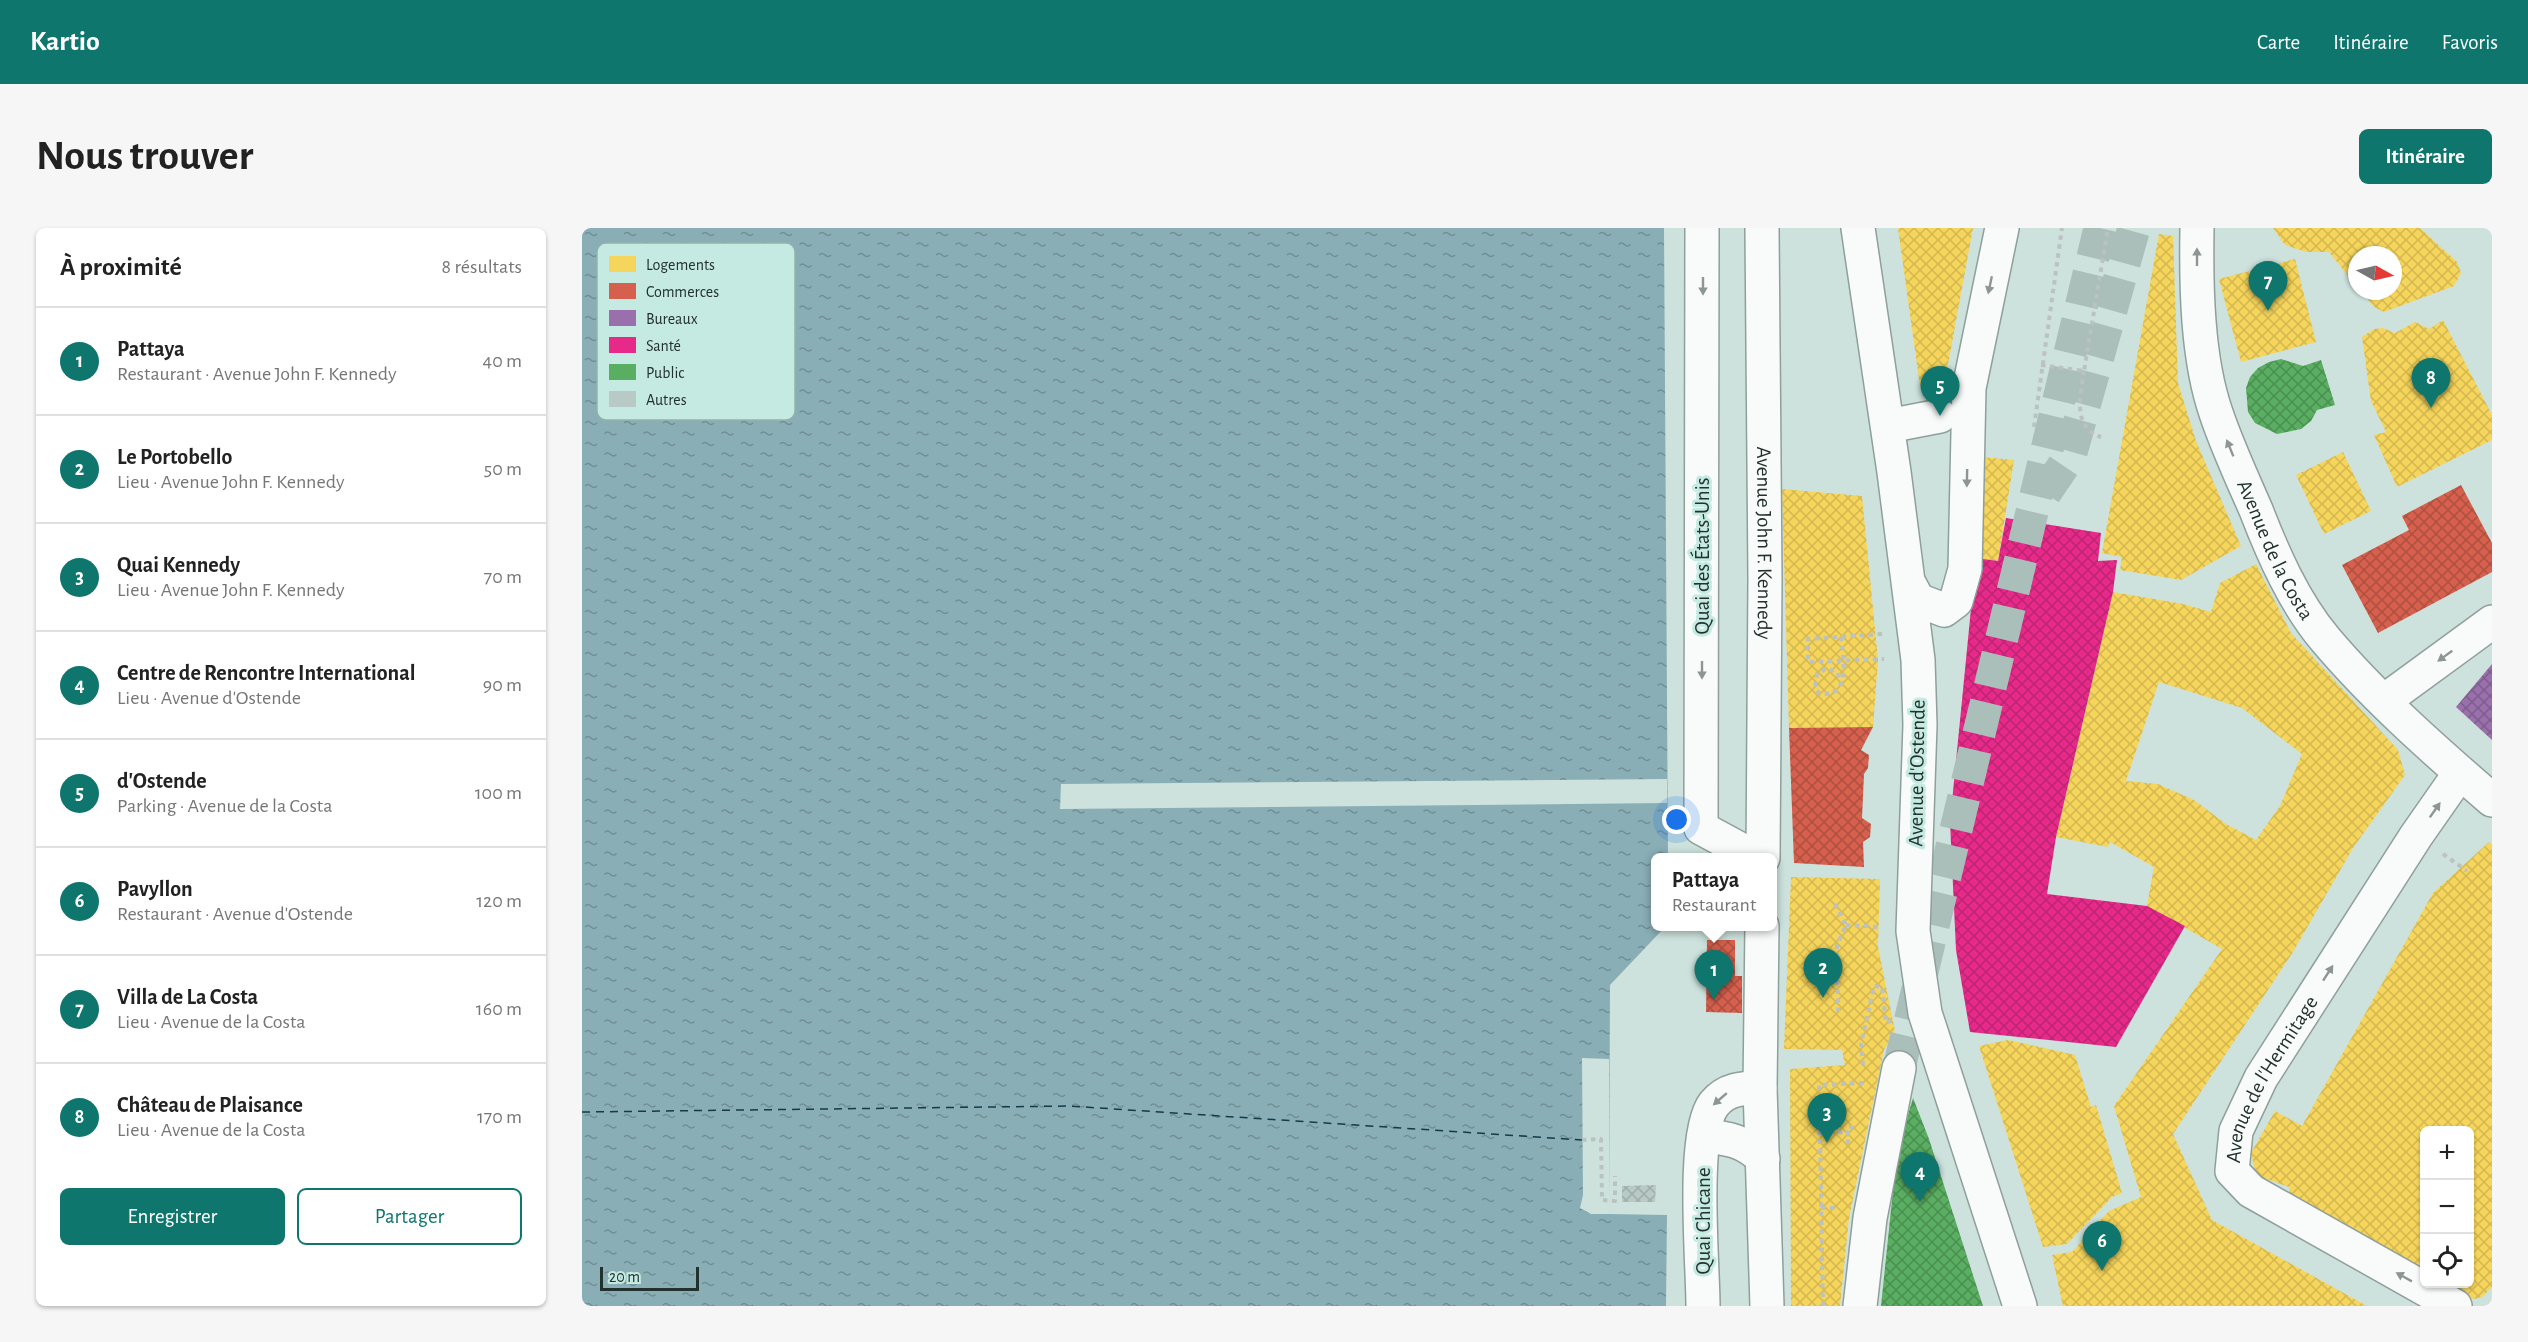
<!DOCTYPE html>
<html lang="fr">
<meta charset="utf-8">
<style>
:root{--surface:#fff;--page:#f6f6f6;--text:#222;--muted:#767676;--line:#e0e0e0;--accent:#0f766e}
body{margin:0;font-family:"Alegreya Sans",sans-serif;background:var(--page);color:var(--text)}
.controls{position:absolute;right:18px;bottom:18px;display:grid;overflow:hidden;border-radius:9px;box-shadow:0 2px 4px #0004}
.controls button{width:54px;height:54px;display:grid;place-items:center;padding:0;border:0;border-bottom:2px solid var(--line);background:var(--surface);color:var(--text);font:30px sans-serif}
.compass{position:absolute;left:1766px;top:18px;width:54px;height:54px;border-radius:50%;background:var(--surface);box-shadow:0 2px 4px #0004;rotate:98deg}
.scale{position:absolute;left:18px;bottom:15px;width:99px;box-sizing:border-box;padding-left:6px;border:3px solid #23312e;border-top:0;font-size:16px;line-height:21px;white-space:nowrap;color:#23312e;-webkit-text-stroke:4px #c5eae1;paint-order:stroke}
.you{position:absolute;left:1095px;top:592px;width:21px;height:21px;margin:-15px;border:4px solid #fff;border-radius:50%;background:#1a73e8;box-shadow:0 0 0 9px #1a73e833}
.badge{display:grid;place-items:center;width:39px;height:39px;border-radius:50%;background:var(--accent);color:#fff;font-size:20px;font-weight:700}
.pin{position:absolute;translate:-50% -50px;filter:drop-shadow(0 2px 3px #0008)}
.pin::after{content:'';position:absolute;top:32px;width:21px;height:18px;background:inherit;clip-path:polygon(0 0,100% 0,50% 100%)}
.popup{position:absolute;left:1069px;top:625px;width:126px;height:78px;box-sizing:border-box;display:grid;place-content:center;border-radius:9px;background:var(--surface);filter:drop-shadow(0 2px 4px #0005);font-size:20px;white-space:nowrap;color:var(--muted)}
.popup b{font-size:22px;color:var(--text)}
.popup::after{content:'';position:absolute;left:50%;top:100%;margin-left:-12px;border:12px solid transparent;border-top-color:var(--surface)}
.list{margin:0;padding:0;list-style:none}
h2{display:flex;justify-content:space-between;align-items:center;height:78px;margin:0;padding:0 24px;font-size:26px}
h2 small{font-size:20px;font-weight:400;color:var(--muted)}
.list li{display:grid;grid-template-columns:39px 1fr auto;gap:18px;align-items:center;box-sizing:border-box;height:108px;padding:0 24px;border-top:2px solid var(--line)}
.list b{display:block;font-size:22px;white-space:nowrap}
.list p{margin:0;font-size:20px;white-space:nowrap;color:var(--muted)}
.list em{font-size:20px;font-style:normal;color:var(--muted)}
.actions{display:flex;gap:12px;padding:18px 24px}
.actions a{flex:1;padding:14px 0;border:2px solid var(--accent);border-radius:9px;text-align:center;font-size:21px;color:var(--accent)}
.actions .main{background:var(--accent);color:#fff}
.icon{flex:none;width:33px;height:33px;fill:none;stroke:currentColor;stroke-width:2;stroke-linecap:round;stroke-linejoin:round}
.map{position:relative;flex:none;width:1910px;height:1078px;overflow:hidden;border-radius:9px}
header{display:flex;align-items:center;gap:36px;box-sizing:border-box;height:84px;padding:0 30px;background:var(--accent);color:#fff}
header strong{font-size:28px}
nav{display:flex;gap:33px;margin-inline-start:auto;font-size:21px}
.intro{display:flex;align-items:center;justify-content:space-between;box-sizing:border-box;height:144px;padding:0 36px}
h1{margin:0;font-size:42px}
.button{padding:15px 27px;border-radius:9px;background:var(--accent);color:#fff;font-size:21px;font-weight:700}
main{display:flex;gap:36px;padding:0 36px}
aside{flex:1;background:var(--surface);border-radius:9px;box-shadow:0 2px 4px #0004}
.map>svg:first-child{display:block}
.water{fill:url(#water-ripples)}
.pier{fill:#cde2dd}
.homes{fill:url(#homes-cross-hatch);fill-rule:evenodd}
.shops{fill:url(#shops-cross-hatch)}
.offices{fill:url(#offices-cross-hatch)}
.health{fill:url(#health-cross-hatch)}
.public{fill:url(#public-cross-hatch)}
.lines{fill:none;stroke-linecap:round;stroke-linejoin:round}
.ferry{stroke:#143b47;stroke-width:1.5;stroke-dasharray:8 6;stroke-linecap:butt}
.building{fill:url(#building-cross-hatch)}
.major-tunnel{stroke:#abbfba;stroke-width:33;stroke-dasharray:33 16;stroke-linecap:butt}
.minor-casing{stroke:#8f9f9b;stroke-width:36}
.major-casing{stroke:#8f9f9b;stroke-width:36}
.path{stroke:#bbc2c0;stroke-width:4;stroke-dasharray:4.5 4.5;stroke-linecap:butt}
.minor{stroke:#f8fbfa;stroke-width:33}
.major{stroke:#f8fbfa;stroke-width:33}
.oneway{fill:#8e9694}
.labels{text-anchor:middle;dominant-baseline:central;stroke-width:6;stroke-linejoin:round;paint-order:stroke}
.street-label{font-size:21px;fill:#23312e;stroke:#c5eae1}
.key{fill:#c5eae1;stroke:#94b2ab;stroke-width:1.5}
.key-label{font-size:16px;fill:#23312e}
</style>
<header>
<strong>Kartio</strong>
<nav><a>Carte</a><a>Itinéraire</a><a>Favoris</a></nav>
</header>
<div class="intro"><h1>Nous trouver</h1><a class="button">Itinéraire</a></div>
<main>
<aside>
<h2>À proximité<small>8 résultats</small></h2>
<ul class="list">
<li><span class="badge">1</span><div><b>Pattaya</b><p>Restaurant · Avenue John F. Kennedy</p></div><em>40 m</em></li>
<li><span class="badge">2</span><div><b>Le Portobello</b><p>Lieu · Avenue John F. Kennedy</p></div><em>50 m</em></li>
<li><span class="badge">3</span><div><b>Quai Kennedy</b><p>Lieu · Avenue John F. Kennedy</p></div><em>70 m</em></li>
<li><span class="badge">4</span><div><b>Centre de Rencontre International</b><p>Lieu · Avenue d'Ostende</p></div><em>90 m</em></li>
<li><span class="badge">5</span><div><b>d'Ostende</b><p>Parking · Avenue de la Costa</p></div><em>100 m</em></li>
<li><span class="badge">6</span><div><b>Pavyllon</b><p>Restaurant · Avenue d'Ostende</p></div><em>120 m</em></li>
<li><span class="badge">7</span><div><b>Villa de La Costa</b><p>Lieu · Avenue de la Costa</p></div><em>160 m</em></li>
<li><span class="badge">8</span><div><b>Château de Plaisance</b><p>Lieu · Avenue de la Costa</p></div><em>170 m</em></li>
</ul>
<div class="actions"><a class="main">Enregistrer</a><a>Partager</a></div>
</aside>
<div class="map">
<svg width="1910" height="1078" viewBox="0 0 1910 1078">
<defs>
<pattern id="water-ripples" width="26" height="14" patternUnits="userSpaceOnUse" patternTransform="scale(1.5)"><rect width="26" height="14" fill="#8aaeb6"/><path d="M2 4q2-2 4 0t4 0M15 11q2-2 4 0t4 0" fill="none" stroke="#708e94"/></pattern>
<pattern id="homes-cross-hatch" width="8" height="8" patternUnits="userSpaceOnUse" patternTransform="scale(1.5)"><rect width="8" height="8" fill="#f6d55c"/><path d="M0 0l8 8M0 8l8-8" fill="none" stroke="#d3b750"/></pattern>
<pattern id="shops-cross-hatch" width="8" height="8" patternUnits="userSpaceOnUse" patternTransform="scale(1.5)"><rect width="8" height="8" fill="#d6604d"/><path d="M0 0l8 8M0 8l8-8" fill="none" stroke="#ad5040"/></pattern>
<pattern id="offices-cross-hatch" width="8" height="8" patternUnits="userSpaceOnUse" patternTransform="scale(1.5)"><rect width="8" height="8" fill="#9970ab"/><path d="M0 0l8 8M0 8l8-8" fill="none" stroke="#7c5d8c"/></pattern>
<pattern id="health-cross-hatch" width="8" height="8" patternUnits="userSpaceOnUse" patternTransform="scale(1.5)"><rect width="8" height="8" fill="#e7298a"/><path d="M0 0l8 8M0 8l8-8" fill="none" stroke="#bb2471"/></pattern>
<pattern id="public-cross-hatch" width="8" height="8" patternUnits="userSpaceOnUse" patternTransform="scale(1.5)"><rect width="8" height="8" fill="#5aae61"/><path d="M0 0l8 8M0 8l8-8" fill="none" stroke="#4a8e50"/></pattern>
<pattern id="building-cross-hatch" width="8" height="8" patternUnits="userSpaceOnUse" patternTransform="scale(1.5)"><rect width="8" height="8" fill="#b8c9c6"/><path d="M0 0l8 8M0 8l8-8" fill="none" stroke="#9eadaa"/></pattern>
</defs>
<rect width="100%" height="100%" fill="#cde2dd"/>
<path class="water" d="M0 0H1082L1086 629 1074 630V698L1083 699 1028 757 1027 986 1085 987 1084 1078H0Z"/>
<path class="pier" d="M1085 551V575L478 581 479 556Z
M1000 830 1027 831V986H1009L998 980 1001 967Z"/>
<path class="homes" d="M1316 0H1391L1363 153 1338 158Z
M1691 0H1838L1875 34 1879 45 1872 58 1802 84 1792 79 1779 63H1811V27H1775V59L1747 24H1724L1703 17Z
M1577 6 1591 8 1596 155 1614 213 1659 318 1599 352 1538 342 1540 329 1520 325Z
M1713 31 1734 114 1659 134 1637 51Z
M1861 92 1910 187V212L1815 259 1792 207 1804 204 1789 173 1780 109 1792 101 1801 100 1813 105 1833 94 1847 101Z
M1761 224 1789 283 1742 306 1714 247Z
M1399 229 1432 232 1416 333 1394 330Z
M1200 261 1280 268 1296 432 1291 499 1207 500Z
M1674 336 1709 405 1816 522 1823 547 1771 620 1711 724 1591 906 1630 992 1785 1078H1481L1470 1027 1490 1024 1527 983 1559 969 1532 878 1640 721 1565 678 1572 639 1528 614 1526 619 1474 609 1531 364 1601 376 1629 384 1638 355ZM1577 454 1660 480 1720 526 1698 578 1674 612 1644 596 1612 572 1576 556 1544 553Z
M1907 614 1910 616V1059L1900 1069 1892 1071 1882 1069 1864 1056H1888V902L1842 903V1045L1710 977 1707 959 1674 947 1669 925 1693 883 1720 898 1851 665Z
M1209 649 1298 651 1296 719 1313 803 1302 822 1267 990 1258 1078H1209L1208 841 1263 837 1260 822 1202 821Z
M1426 812 1493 827 1509 879 1514 877 1540 965 1530 969 1485 1016 1461 1019 1397 818Z"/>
<path class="shops" d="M1879 257 1910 315V344L1796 405 1760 337 1827 302 1820 288Z
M1291 499 1279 522 1287 527 1286 540 1282 546 1280 590 1289 596 1288 609 1281 614 1282 639 1212 635 1207 500Z
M1125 712H1153V748H1160V785L1124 784Z"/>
<path class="offices" d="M1910 436V512L1874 479Z"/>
<path class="health" d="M1424 290 1519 305 1516 333 1535 332 1531 364 1474 609 1465 666 1565 678 1603 698 1534 819 1388 804 1374 722 1368 594 1394 330 1416 333Z"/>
<path class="public" d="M1699 131 1721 138 1739 132 1753 177 1735 182 1729 193 1719 201 1695 206 1673 195 1666 184 1664 160 1668 149 1676 140 1687 134Z
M1331 870 1347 911 1401 1078H1299L1315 924Z"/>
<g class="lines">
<path class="ferry" d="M0 884 487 878 1000 912"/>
</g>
<path class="building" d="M1074 957 1073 974H1040V958Z"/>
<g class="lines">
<path class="major-tunnel" d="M1463 265 1488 228 1552 0
M1317 840 1518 0"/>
<defs>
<g id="minor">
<path d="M1120 0 1119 600 1156 620 1166 630"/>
<path id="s1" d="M1615 0C1614 58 1615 130 1634 185 1645 218 1660 250 1674 282 1691 326 1712 374 1743 411 1792 469 1852 522 1910 572"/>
<path d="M1306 198 1358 188"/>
<path d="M1328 357 1336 372 1362 382 1374 373 1383 341 1387 160 1420 0"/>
<path d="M1802 473 1910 394"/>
<path d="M1122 908C1146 910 1163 913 1181 931"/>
<path d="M1121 1078C1121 1037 1109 905 1132 876 1144 861 1160 860 1178 860"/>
<path id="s2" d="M1873 1078 1669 963 1650 943 1654 903 1679 850 1834 608 1878 545"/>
</g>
<g id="major">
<path id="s3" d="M1180 0 1183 351 1181 630"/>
<path d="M1276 0 1312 244 1336 432 1338 497 1331 703 1343 785 1438 1078"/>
<path d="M1180 698 1178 860 1185 1078"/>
<path d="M1278 1078 1288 990 1317 840"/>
</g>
</defs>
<use href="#minor" class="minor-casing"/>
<use href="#major" class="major-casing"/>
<path class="path" d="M1459 137 1502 143 1526 0
M1502 143C1499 166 1489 199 1519 209
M1452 199 1480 0
M1300 406 1226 411V434L1302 431
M1259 409C1261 428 1270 472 1237 465L1233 460 1235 446 1243 441 1254 443 1260 454
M1861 626 1885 643
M1253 676 1264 697 1255 717 1256 783
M1264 697 1297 699
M1281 837 1279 816 1292 758 1300 759 1304 795 1311 792
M1238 905 1266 904
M1000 912 1019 911 1020 972 1033 973V948
M1266 916V899H1272
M1239 980H1256
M1241 1078 1237 857 1281 855"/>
<use href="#minor" class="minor"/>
<use href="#major" class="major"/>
</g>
<defs><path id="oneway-solid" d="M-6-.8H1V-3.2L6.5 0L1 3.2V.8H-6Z" transform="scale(1.5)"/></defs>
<g class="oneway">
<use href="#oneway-solid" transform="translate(1615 29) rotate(-90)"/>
<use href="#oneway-solid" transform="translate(1408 57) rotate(102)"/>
<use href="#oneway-solid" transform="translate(1121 58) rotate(90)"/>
<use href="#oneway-solid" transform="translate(1648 220) rotate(-112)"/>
<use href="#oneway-solid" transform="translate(1385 250) rotate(91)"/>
<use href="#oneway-solid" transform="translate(1863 428) rotate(144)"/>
<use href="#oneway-solid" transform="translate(1120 442) rotate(90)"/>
<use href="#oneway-solid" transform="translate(1853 582) rotate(-55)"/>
<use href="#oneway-solid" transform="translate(1746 745) rotate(-57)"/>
<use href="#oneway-solid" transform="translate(1138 871) rotate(139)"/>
<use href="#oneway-solid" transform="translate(1822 1049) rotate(-151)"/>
</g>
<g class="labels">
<g class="street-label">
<text stroke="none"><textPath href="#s3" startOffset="315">Avenue John F. Kennedy</textPath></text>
<text stroke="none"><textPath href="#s1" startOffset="336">Avenue de la Costa</textPath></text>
<text transform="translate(1120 328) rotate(-90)">Quai des États-Unis</text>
<text transform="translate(1335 545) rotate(-89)">Avenue d'Ostende</text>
<text stroke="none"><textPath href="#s2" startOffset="363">Avenue de l'Hermitage</textPath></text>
<text transform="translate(1121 993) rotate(-90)">Quai Chicane</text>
</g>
</g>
<rect x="15" y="15" width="198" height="177" rx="9" class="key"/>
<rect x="27" y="28" width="27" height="16" fill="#f6d55c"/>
<rect x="27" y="55" width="27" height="16" fill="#d6604d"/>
<rect x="27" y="82" width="27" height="16" fill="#9970ab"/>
<rect x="27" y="109" width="27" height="16" fill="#e7298a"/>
<rect x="27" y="136" width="27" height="16" fill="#5aae61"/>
<rect x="27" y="163" width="27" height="16" fill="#b8c9c6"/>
<g class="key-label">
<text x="64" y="42">Logements</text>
<text x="64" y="69">Commerces</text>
<text x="64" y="96">Bureaux</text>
<text x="64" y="123">Santé</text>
<text x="64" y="150">Public</text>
<text x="64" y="177">Autres</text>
</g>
</svg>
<div class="controls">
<button>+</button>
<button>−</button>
<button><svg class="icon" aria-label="locate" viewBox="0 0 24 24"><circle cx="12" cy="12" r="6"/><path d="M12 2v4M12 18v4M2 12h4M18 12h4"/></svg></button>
</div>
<svg class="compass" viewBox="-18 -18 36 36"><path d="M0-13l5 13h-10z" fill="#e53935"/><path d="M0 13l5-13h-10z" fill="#767676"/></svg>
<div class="scale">20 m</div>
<div class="you"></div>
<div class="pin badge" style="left:1132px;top:772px">1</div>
<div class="popup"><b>Pattaya</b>Restaurant</div>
<div class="pin badge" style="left:1241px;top:770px">2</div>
<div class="pin badge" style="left:1245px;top:915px">3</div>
<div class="pin badge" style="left:1338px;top:974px">4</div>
<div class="pin badge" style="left:1358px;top:188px">5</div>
<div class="pin badge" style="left:1520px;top:1043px">6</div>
<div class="pin badge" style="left:1686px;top:83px">7</div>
<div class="pin badge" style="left:1849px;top:180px">8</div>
</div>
</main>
